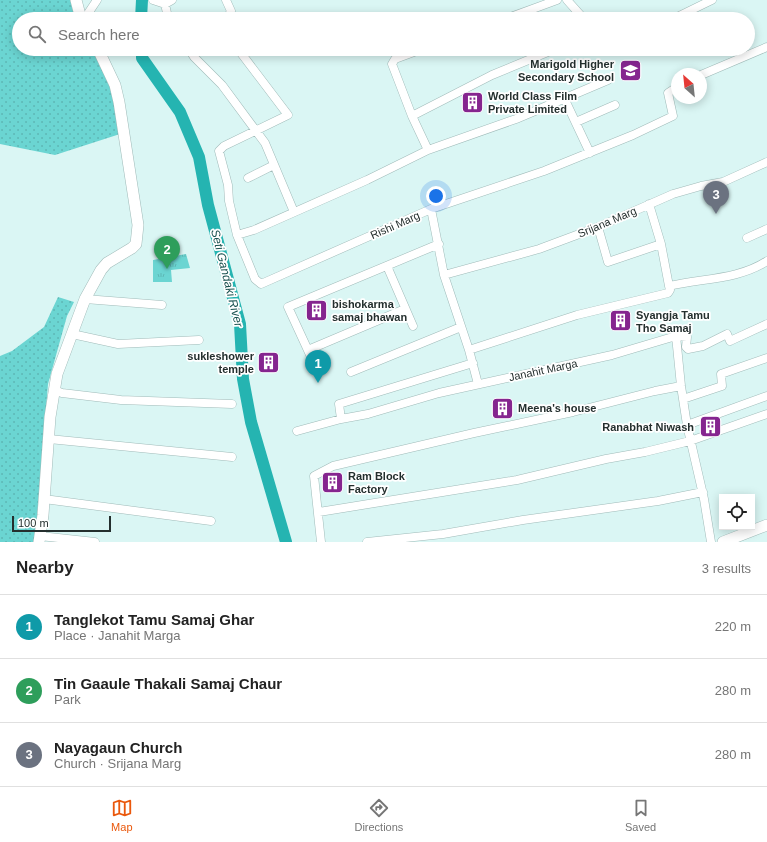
<!DOCTYPE html>
<meta charset="utf-8">
<style>
:root{--surface:#fff;--page:#f6f6f6;--text:#222;--muted:#767676;--line:#e0e0e0;--accent:#ea580c}
body{margin:0;font-family:Arial,sans-serif;background:var(--page);color:var(--text)}
.controls{position:absolute;right:12px;bottom:12px;display:grid;overflow:hidden;border-radius:0px;box-shadow:0 2px 10px #0003}
.controls button{width:36px;height:36px;display:grid;place-items:center;padding:0;border:0;border-bottom:1px solid var(--line);background:var(--surface);color:var(--text);font:20px sans-serif}
.compass{position:absolute;left:671px;top:68px;width:36px;height:36px;border-radius:50%;background:var(--surface);box-shadow:0 2px 10px #0003;rotate:333deg}
.scale{position:absolute;left:12px;bottom:10px;width:99px;box-sizing:border-box;padding-left:4px;border:2px solid #242f2e;border-top:0;font-size:11px;line-height:14px;white-space:nowrap;color:#242f2e;-webkit-text-stroke:3px #fff;paint-order:stroke}
.you{position:absolute;left:436px;top:196px;width:14px;height:14px;margin:-10px;border:3px solid #fff;border-radius:50%;background:#1a73e8;box-shadow:0 0 0 6px #1a73e833}
.badge{display:grid;place-items:center;width:26px;height:26px;border-radius:50%;background:var(--accent);color:#fff;font-size:13px;font-weight:700}
.pin{position:absolute;translate:-50% -33px;filter:drop-shadow(0 1px 2px #0008)}
.pin::after{content:'';position:absolute;top:21px;width:14px;height:12px;background:inherit;clip-path:polygon(0 0,100% 0,50% 100%)}
.list{margin:0;padding:0;list-style:none}
h2{display:flex;justify-content:space-between;align-items:center;height:52px;margin:0;padding:0 16px;font-size:17px}
h2 small{font-size:13px;font-weight:400;color:var(--muted)}
.list li{display:grid;grid-template-columns:26px 1fr auto;gap:12px;align-items:center;box-sizing:border-box;height:64px;padding:0 16px;border-top:1px solid var(--line)}
.list b{display:block;font-size:15px;white-space:nowrap}
.list p{margin:0;font-size:13px;white-space:nowrap;color:var(--muted)}
.list em{font-size:13px;font-style:normal;color:var(--muted)}
.icon{flex:none;width:22px;height:22px;fill:none;stroke:currentColor;stroke-width:2;stroke-linecap:round;stroke-linejoin:round}
.map{position:relative;flex:none;width:767px;height:542px;overflow:hidden}
.search{position:absolute;background:var(--surface);box-shadow:0 2px 10px #0003;left:12px;right:12px;top:12px;height:44px;display:flex;align-items:center;gap:10px;box-sizing:border-box;padding:0 14px;border-radius:22px;color:var(--muted);font-size:15px}
.sheet{height:244px;background:var(--surface)}
nav{display:flex;justify-content:space-around;align-items:center;box-sizing:border-box;height:56px;border-top:1px solid var(--line);background:var(--surface);font-size:11px;color:var(--muted)}
nav a{display:grid;justify-items:center;gap:2px}
nav .on{color:var(--accent)}
.map>svg:first-child{display:block}
.grass{fill:url(#grass-dots)}
.park{fill:url(#park-tufts)}
.lines{fill:none;stroke-linecap:round;stroke-linejoin:round}
.river{stroke:#25b4b1;stroke-width:12}
.street-casing{stroke:#a0bbb9;stroke-width:9}
.secondary-casing{stroke:#a0bbb9;stroke-width:12}
.street{stroke:#fff;stroke-width:8}
.secondary{stroke:#fff;stroke-width:11}
.labels{text-anchor:middle;dominant-baseline:central;stroke-width:3.5;stroke-linejoin:round;paint-order:stroke}
.poi-label{font-size:11px;font-weight:bold;fill:#242f2e;stroke:#fff;text-anchor:start}
.street-label{font-size:11px;fill:#242f2e;stroke:#fff}
.water-label{font-size:12px;font-style:italic;fill:#19514f;stroke:#fff}
</style>
<div class="map">
<svg width="767" height="542" viewBox="0 0 767 542">
<defs>
<pattern id="grass-dots" width="8" height="8" patternUnits="userSpaceOnUse"><rect width="8" height="8" fill="#6bd5d2"/><path d="M2 2h.1M6 6h.1" fill="none" stroke="#5db7b5" stroke-width="1.8" stroke-linecap="round"/></pattern>
<pattern id="park-tufts" width="24" height="20" patternUnits="userSpaceOnUse"><rect width="24" height="20" fill="#6bd5d2"/><path d="M3 7l-1-3M5 7V3M7 7l1-3M15 17l-1-3M17 17v-4M19 17l1-3" fill="none" stroke="#5db7b5"/></pattern>
</defs>
<rect width="100%" height="100%" fill="#daf6f4"/>
<path class="grass" d="M0 0H72L73 11 77 19H19V49H93L113 87 120 134 55 155 0 144Z
M58 297 74 302 67 316 48 384 35 542H0V356L12 351 44 327Z"/>
<path class="park" d="M186 254 190 268 171 270 172 282H153V260Z"/>
<g class="lines">
<path class="river" d="M141 19 142 0
M142 49V58L180 112 199 157 208 205 240 324 243 379 251 422 286 542"/>
<defs>
<path id="street" d="M153 0 165 4
M226 0 231 11 227 19
M567 0 584 19
M679 16 712 0
M80 18 87 15 97 0
M170 19 167 13 165 4 172 0
M505 19 557 0
M189 49 194 57 222 85 265 143 294 212
M238 49 288 115 224 146 219 151 228 185 229 201 237 235 255 279 261 284 431 209 544 171 633 135 673 116 668 93 677 87
M422 49 395 59 392 64 412 116 428 150
M701 75 767 47
M565 100 590 153
M412 116 492 75 555 49
M576 122 615 105
M248 178 274 165
M649 204 661 244 669 286
M431 209 444 275 469 350 478 384
M598 227 608 262 661 244
M237 235 254 230 367 180 428 150 516 119 608 80
M747 238 767 229
M387 266 413 326
M444 275 539 249 598 227 673 194 701 186 723 182 767 162
M85 299 162 305
M72 334 118 344 199 340
M676 336 681 386 687 425 704 499 711 542
M308 350 405 309
M469 350 577 315 668 293 670 290 669 286C702 278 738 280 767 261
M312 359 288 307 439 244
M351 372 461 327
M54 390 62 393 121 400 232 404
M683 399 722 386 721 374 767 358
M341 419 339 404 473 363
M687 425 767 396
M297 431 341 419 368 414 439 393 612 355 676 336 687 337 686 347 688 349 703 346 727 334 730 341 767 324
M49 439 232 457
M44 499 211 521
M319 512 517 480 606 459 645 452 690 441 767 414
M40 536 95 542
M321 542 314 476 333 466 474 433 573 412 655 391 681 386
M367 542 443 534 523 520 658 501 703 492"/>
<path id="secondary" d="M76 0 81 19
M39 542 43 515 50 417 57 374 85 299 101 270 107 263 132 248 136 244 138 225 119 102 115 85 98 49
M723 542 767 525"/>
</defs>
<use href="#street" class="street-casing"/>
<use href="#secondary" class="secondary-casing"/>
<use href="#street" class="street"/>
<use href="#secondary" class="secondary"/>
</g>
<defs>
<symbol id="school-square" viewBox="-11 -11 22 22"><rect x="-9" y="-9" width="18" height="18" rx="4" fill="#85258f" stroke="#fff"/><path d="M0-5L7-2L0 1L-7-2ZM-4 1L0 2.5L4 1V4Q0 6-4 4Z" fill="#fff"/></symbol>
<symbol id="building-square" viewBox="-11 -11 22 22"><rect x="-9" y="-9" width="18" height="18" rx="4" fill="#85258f" stroke="#fff"/><path d="M-4-6H4V6H1V3H-1V6H-4ZM-2.5-4.3h1.7v1.8h-1.7ZM.8-4.3h1.7v1.8H.8ZM-2.5-1h1.7V.8h-1.7ZM.8-1h1.7V.8H.8Z" fill="#fff"/></symbol>
</defs>
<g fill-rule="evenodd">
<use href="#school-square" x="618" y="58" width="25" height="25"/>
<use href="#building-square" x="460" y="90" width="25" height="25"/>
<use href="#building-square" x="304" y="298" width="25" height="25"/>
<use href="#building-square" x="608" y="308" width="25" height="25"/>
<use href="#building-square" x="256" y="350" width="25" height="25"/>
<use href="#building-square" x="490" y="396" width="25" height="25"/>
<use href="#building-square" x="698" y="414" width="25" height="25"/>
<use href="#building-square" x="320" y="470" width="25" height="25"/>
</g>
<g class="labels">
<g class="poi-label">
<text x="614" y="64" text-anchor="end">Marigold Higher<tspan x="614" dy="13">Secondary School</tspan></text>
<text x="488" y="96">World Class Film<tspan x="488" dy="13">Private Limited</tspan></text>
<text x="332" y="304">bishokarma<tspan x="332" dy="13">samaj bhawan</tspan></text>
<text x="636" y="315">Syangja Tamu<tspan x="636" dy="13">Tho Samaj</tspan></text>
<text x="254" y="356" text-anchor="end">sukleshower<tspan x="254" dy="13">temple</tspan></text>
<text x="518" y="408">Meena's house</text>
<text x="694" y="427" text-anchor="end">Ranabhat Niwash</text>
<text x="348" y="476">Ram Block<tspan x="348" dy="13">Factory</tspan></text>
</g>
<g class="street-label">
<text transform="translate(607 222) rotate(-23)">Srijana Marg</text>
<text transform="translate(395 225) rotate(-24)">Rishi Marg</text>
<text transform="translate(543 370) rotate(-12)">Janahit Marga</text>
</g>
<g class="water-label">
<text transform="translate(227 278) rotate(76)">Seti Gandaki River</text>
</g>
</g>
</svg>
<div class="controls">
<button><svg class="icon" aria-label="locate" viewBox="0 0 24 24"><circle cx="12" cy="12" r="6"/><path d="M12 2v4M12 18v4M2 12h4M18 12h4"/></svg></button>
</div>
<svg class="compass" viewBox="-18 -18 36 36"><path d="M0-13l5 13h-10z" fill="#e53935"/><path d="M0 13l5-13h-10z" fill="#767676"/></svg>
<div class="scale">100 m</div>
<div class="you"></div>
<div class="pin badge" style="left:318px;top:383px;background:#0f9aa8">1</div>
<div class="pin badge" style="left:167px;top:269px;background:#2e9e5b">2</div>
<div class="pin badge" style="left:716px;top:214px;background:#6b7280">3</div>
<div class="search"><svg class="icon" aria-label="search" viewBox="0 0 24 24"><circle cx="10" cy="10" r="6"/><path d="M15 15l6 6"/></svg>Search here</div>
</div>
<section class="sheet">
<h2>Nearby<small>3 results</small></h2>
<ul class="list">
<li><span class="badge" style="background:#0f9aa8">1</span><div><b>Tanglekot Tamu Samaj Ghar</b><p>Place · Janahit Marga</p></div><em>220 m</em></li>
<li><span class="badge" style="background:#2e9e5b">2</span><div><b>Tin Gaaule Thakali Samaj Chaur</b><p>Park</p></div><em>280 m</em></li>
<li><span class="badge" style="background:#6b7280">3</span><div><b>Nayagaun Church</b><p>Church · Srijana Marg</p></div><em>280 m</em></li>
</ul>
</section>
<nav>
<a class="on"><svg class="icon" aria-label="map" viewBox="0 0 24 24"><path d="M3 6l6-2 6 2 6-2v14l-6 2-6-2-6 2zM9 4v14M15 6v14"/></svg>Map</a>
<a><svg class="icon" aria-label="directions" viewBox="0 0 24 24"><path d="M12 3l9 9-9 9-9-9zM9 14v-3h6M13 9l2 2-2 2"/></svg>Directions</a>
<a><svg class="icon" aria-label="saved" viewBox="0 0 24 24"><path d="M7 4h10v16l-5-4-5 4z"/></svg>Saved</a>
</nav>
